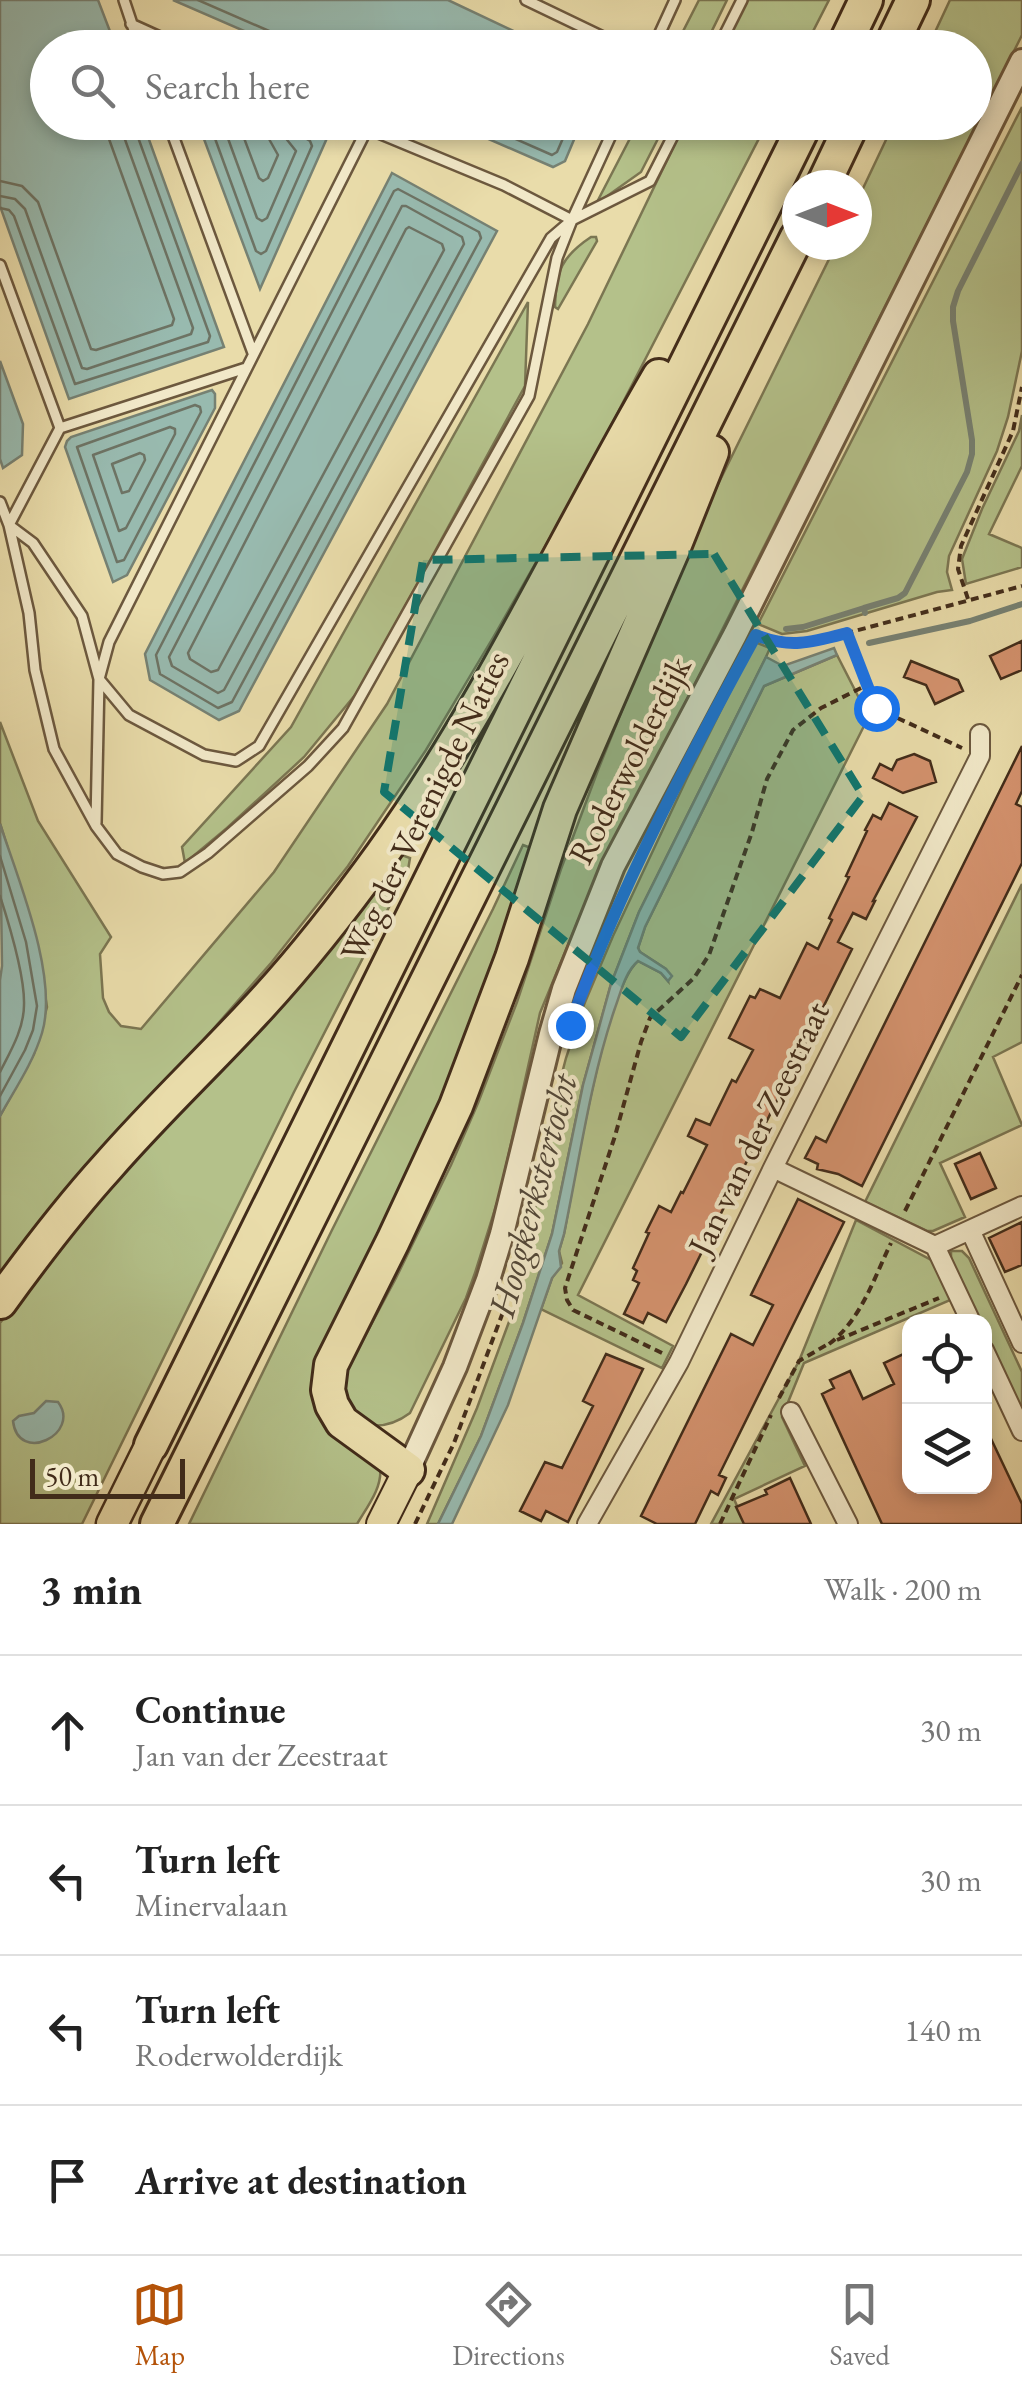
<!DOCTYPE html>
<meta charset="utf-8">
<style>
:root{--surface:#fff;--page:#f2f2f2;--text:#222;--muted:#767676;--line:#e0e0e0;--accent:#b45309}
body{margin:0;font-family:"EB Garamond",serif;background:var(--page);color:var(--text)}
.controls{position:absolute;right:30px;bottom:30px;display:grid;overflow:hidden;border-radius:20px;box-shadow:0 5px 15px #0003}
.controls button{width:90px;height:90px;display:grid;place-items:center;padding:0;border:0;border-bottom:2px solid var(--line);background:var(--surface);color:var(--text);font:50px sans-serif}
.compass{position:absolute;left:782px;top:170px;width:90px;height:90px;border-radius:50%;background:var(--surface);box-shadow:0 5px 15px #0003;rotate:90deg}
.scale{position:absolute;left:30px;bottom:25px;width:155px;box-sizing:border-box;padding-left:10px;border:5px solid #422c1a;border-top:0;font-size:28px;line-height:35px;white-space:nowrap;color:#422c1a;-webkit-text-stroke:8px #f1e8c8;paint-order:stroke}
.stop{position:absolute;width:30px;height:30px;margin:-22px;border:8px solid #1a73e8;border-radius:50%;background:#fff}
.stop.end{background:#1a73e8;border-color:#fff;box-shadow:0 2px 10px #0008}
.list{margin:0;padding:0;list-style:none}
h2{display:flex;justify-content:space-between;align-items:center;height:130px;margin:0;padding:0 40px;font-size:42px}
h2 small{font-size:32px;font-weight:400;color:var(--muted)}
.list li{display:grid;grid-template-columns:65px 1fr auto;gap:30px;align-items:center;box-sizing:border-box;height:150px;padding:0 40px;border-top:2px solid var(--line)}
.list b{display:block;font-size:38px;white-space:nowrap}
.list p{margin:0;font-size:32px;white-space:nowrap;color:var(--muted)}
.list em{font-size:32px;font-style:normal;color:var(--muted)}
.icon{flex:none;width:55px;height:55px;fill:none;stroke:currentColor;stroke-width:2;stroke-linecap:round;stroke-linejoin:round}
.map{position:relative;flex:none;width:1022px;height:1524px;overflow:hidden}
.search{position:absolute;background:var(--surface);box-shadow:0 5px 15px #0003;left:30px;right:30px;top:30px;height:110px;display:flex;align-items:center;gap:25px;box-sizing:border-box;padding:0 35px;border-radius:55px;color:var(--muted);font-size:38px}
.sheet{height:730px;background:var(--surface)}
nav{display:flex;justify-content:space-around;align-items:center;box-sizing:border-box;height:140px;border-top:2px solid var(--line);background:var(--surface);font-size:28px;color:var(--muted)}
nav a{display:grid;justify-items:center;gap:5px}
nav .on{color:var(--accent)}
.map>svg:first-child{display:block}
.green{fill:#b4c18a;stroke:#7b7652;stroke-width:2.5}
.water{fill:#98baaf;stroke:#768173;stroke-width:2.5}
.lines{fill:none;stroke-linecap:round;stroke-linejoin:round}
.shore{stroke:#6d7364;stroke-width:2.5}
.stream{stroke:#768173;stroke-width:6}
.building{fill:#d4926e;stroke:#422c1a;stroke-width:2.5}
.service-casing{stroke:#6c583e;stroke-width:14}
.minor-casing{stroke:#6c583e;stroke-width:22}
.tertiary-casing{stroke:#6c583e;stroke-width:28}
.primary-casing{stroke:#422c1a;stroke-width:32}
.trunk-casing{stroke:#422c1a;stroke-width:35}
.motorway-casing{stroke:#422c1a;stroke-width:38}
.path{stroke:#422c1a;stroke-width:4;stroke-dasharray:8 5;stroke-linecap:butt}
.service{stroke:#f1e8c8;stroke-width:9}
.minor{stroke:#f1e8c8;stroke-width:18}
.tertiary{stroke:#f1e8c8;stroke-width:22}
.primary{stroke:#e9dcaa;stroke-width:28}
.trunk{stroke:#e9dcaa;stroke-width:30}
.motorway{stroke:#e9dcaa;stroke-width:32}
.route{stroke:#1a73e8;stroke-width:12}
.marked{fill:#0f766e;fill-opacity:0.2;stroke:#0f766e;stroke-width:8;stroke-dasharray:20 12;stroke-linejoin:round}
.labels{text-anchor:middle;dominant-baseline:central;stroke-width:8;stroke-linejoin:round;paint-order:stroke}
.street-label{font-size:35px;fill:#422c1a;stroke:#f1e8c8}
.water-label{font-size:38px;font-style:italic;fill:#534838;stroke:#f1e8c8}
</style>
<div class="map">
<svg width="1022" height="1524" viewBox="0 0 1022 1524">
<rect width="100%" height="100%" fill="#e9dcaa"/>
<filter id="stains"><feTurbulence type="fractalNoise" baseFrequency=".002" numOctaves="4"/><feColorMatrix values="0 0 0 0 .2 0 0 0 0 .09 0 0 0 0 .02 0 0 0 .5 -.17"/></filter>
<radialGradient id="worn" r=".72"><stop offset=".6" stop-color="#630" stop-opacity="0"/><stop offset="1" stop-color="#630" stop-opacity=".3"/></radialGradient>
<path class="green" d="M699 0H727L704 47H675Z
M748 0H829L805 47H723Z
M950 0H1022V35L589 894 540 1013 500 1193 475 1273 466 1298 410 1413C394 1425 378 1429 359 1423L344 1400 342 1379 396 1278 451 1165 478 1103 517 1002 561 869 598 770 690 541 836 245H857V201L894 123 974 122V48L928 47Z
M1022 107V351L1008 417 997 451 949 556 947 572 952 590 937 592 807 631 782 634 758 624Z
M638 123H666L641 172 596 204Z
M685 123H767L583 480 494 636 426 750 348 866 271 963 187 1059 118 1129 56 1202 0 1275V1116L34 1054 47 1007 36 939 0 823V722L38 821 111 937 100 954 103 998 109 1012 121 1026 141 1029 274 872 387 704 588 324Z
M591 237H596L597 241 558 309 555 307C556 271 561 257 591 237Z
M528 302 525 386 360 689 304 757 227 828 185 863 182 847 291 727Z
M1022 415V466L989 534 1022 548V567L966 584 962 559 982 509 1019 431Z
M755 642 770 648 766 657 639 912 611 984 583 1085 552 1234 523 1323 481 1436 438 1524H427L477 1408 516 1303 532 1228 550 1119 566 1058 583 1007 613 936 687 778Z
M837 655 860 700 865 716 868 718 578 1295 673 1346 662 1368 541 1309 552 1278 562 1263 559 1251 564 1234C574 1182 605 989 638 961L661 973 668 981 666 969 640 952 638 948 645 927 764 686Z
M523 845 539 851 489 998 318 1375 380 1467C383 1487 367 1507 357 1524H189L332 1230 493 909Z
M399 854 410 858 408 870 294 1092 82 1524H0V1323L78 1221Z
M1022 884V1042L993 1057 1022 1125 940 1163 965 1217 933 1231H927L865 1202Z
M856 1220 933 1261 955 1298 804 1363 782 1417 805 1466 734 1499 745 1524H711L799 1361Z
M951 1251H962L969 1258 1022 1372V1413L985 1334 984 1322 978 1321 951 1264Z"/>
<path class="water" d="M0 0H98L116 47 48 48V122L143 123 224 347 69 399 0 206Z
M173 0H448L547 47H281Z
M198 123H297L327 138 260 289Z
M452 123H581L565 161 553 167Z
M392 173 497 231 239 711 219 720 150 680 145 654Z
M0 361 23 424 22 455 3 468 0 459Z
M212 390 215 394V408L127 575 113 582 65 447 67 441 71 437Z
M834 648 837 655 764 686 645 927 638 948 640 952 666 969 672 976 668 981 661 973 638 961C625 972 621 992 615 1008 590 1081 580 1158 564 1234L559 1251 561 1267 552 1278 508 1405 452 1524H438L481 1436 523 1323 552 1234 583 1085 611 984 639 912 766 657 783 666Z
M0 824C18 879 59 977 42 1033 33 1063 15 1089 0 1116V980L2 966Z
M46 1401 58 1402C82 1434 18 1465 13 1421L19 1416 34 1413Z"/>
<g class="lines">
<path class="shore" d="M198 0 276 34 281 40V48
M209 122 256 251 261 254 266 251 312 146 310 141 297 133 295 122
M222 122 257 218 262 221 267 218 296 151 284 136 282 122
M238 122 259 178 263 181 268 178 278 155 269 139 267 122
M477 122 552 155 557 152 570 122
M0 181 22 186 38 202 91 349 96 350 172 325 174 319 109 139 107 122
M398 189 479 232 481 238 232 702 218 708 160 674 156 655 394 191Z
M0 196 15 199 25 209 82 368 87 369 191 334 193 328 123 134 122 122
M402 206H406L462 237 464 244 224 690 218 693 172 666 169 657Z
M0 208 9 210 14 216 75 384 208 342 210 336 135 129 134 122
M409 227 442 244 444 250 218 670 211 672 190 659 188 653 406 229Z
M195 405 200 407 201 412 124 560 117 562 77 447Z
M170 427 175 429V434L126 528 119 531 93 455Z
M140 453 144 455 145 460 129 491 122 493 112 464Z
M0 856 26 942 37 1006 33 1030 25 1050 0 1096
M0 896C9 924 25 976 24 1005 24 1029 10 1052 0 1072"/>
<path class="stream" d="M865 613 864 608 898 598 905 593 967 472 972 454V440L953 321V307L958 291 1022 164
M786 629 803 627 864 608
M869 643 970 621 1022 604"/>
</g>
<path class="building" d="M1022 641V670L1001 679 990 656Z
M911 661 958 680 963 691 935 704 926 685 904 677Z
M1022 746V791L1016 804 1022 807V863L862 1186 838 1174 817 1169 818 1164 805 1158 816 1137 826 1142Z
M914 754 930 761 936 782 903 793 873 778 880 764 892 770 897 760Z
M889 803 917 817 873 901H875L866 919 853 913 838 942 852 949 686 1284 666 1322 648 1313 643 1323 624 1314 639 1283 633 1280 637 1271 633 1268 649 1233 646 1232 659 1206 671 1212 681 1192 683 1193 707 1145 688 1136 696 1119 710 1125 732 1080 736 1082 753 1050 729 1038 750 996 755 998 760 989 780 998 807 943 818 949 832 920 829 918 849 877 846 876 867 831 865 830 873 815 881 819Z
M980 1153 996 1188 971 1199 955 1164Z
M798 1199 844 1222 719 1475 726 1478 718 1495 711 1491 695 1524H657L641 1516 731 1334 753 1345 773 1305 751 1295Z
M1022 1222V1265L1005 1272 989 1238Z
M910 1351V1486H984V1424L1022 1504V1524H882L822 1394 834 1388 830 1380 850 1371 863 1399 894 1384 884 1363Z
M606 1354 643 1369 568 1522 546 1511 541 1521 520 1511 545 1462 562 1468 593 1406 583 1401Z
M790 1478 811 1524H744L736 1507 767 1494 765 1490Z"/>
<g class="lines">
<defs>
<path id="service" d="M124 0 140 48
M526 0 626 48
M131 24 184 48
M653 48 675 0
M718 48 742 0
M168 122 253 353
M352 122 504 185 572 220
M367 129 109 642 99 679 129 715 204 755 236 761 259 746 551 238 572 220 617 122
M0 265 60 428
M246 368 60 428 9 525 29 613 35 670 54 749 96 826 117 854 142 867 163 874 180 872 208 853 308 766 343 728 529 396 557 258 572 220 650 181 680 122
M0 502 9 525 33 543 82 616 99 679 96 823"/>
<path id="minor" d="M773 1168 935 1246 1022 1206
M971 1232 1022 1343
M935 1246 971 1322
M984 1350 1022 1431
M791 1412 848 1524
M587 1524 679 1362 773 1168 980 756V734"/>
<path id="tertiary" d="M408 1470 455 1367 488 1280 502 1234 551 1034 564 989 613 866 735 635 1022 61"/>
<path id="primary" d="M381 1524 408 1470"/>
<path id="trunk" d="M112 1524 151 1445"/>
<path id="motorway" d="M843 48 866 0
M890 48 913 0
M823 185 853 122
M0 1302C34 1255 69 1209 108 1166 154 1113 206 1064 254 1012 300 963 343 908 382 854 490 704 566 535 659 376
M151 1445 806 122
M408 1470 342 1422 332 1405 328 1390 331 1365 393 1241 456 1106 512 958 560 809 674 547 712 452
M157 1524 797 237"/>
</defs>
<use href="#service" class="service-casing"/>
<use href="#minor" class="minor-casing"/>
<use href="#tertiary" class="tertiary-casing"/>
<use href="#primary" class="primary-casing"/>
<use href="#trunk" class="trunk-casing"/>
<use href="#motorway" class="motorway-casing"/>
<path class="path" d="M968 599 958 569 961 546 1013 431 1022 387
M847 633 876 708 962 748
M757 635 777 643 814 642 1022 586
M905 1211 1022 975
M837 1340 939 1298
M829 1344C861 1320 874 1278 891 1243
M662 1353 573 1310 567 1300 565 1288 615 1136 641 1042 650 1018 694 978 709 955 752 832 767 779 793 730 821 708 867 685
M779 1398 799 1361 828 1344
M415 1524 454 1443 512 1288 516 1269
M720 1524 771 1415"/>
<use href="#service" class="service"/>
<use href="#minor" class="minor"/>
<use href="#tertiary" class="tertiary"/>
<use href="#primary" class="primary"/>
<use href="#trunk" class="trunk"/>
<use href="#motorway" class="motorway"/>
</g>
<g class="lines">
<path class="route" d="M570 1025C619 890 687 761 756 635 790 649 813 642 847 633L876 708"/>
</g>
<path class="marked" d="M714 554 863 796 681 1037 384 792 423 560Z"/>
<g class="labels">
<g class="street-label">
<text transform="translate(629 760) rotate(-63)">Roderwolderdijk</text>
<text transform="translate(424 806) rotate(-64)">Weg der Verenigde Naties</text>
<text transform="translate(758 1128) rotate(-64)">Jan van der Zeestraat</text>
</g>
<g class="water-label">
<text transform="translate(532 1195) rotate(-75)">Hoogkerkstertocht</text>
</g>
</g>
<rect width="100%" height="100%" filter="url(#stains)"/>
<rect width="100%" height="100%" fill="url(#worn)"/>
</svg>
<div class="controls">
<button><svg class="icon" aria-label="locate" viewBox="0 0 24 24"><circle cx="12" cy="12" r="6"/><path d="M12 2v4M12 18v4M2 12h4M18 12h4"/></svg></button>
<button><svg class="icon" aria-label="layers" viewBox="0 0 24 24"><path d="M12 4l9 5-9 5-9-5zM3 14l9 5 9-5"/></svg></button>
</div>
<svg class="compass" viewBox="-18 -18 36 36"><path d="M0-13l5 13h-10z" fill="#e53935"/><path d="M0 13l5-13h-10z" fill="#767676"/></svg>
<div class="scale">50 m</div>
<div class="stop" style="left:876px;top:708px"></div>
<div class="stop end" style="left:570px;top:1025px"></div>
<div class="search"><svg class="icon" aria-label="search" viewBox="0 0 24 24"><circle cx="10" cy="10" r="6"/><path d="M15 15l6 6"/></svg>Search here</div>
</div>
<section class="sheet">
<h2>3 min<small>Walk · 200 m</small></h2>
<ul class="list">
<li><svg class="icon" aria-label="ahead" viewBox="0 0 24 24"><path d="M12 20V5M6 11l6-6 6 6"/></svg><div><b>Continue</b><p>Jan van der Zeestraat</p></div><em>30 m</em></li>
<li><svg class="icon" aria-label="left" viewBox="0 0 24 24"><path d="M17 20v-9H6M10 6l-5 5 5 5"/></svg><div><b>Turn left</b><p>Minervalaan</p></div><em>30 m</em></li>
<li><svg class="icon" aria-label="left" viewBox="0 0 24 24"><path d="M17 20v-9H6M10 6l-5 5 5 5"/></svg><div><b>Turn left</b><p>Roderwolderdijk</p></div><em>140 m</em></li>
<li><svg class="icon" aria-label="arrive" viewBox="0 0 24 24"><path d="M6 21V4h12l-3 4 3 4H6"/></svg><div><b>Arrive at destination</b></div></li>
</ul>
</section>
<nav>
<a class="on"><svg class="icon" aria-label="map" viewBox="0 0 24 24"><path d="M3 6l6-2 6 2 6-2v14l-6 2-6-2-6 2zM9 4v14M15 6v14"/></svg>Map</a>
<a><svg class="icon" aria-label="directions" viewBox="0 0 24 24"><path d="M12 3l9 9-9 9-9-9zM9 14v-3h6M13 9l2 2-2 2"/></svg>Directions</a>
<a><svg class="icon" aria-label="saved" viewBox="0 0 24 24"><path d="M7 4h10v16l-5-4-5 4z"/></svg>Saved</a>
</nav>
